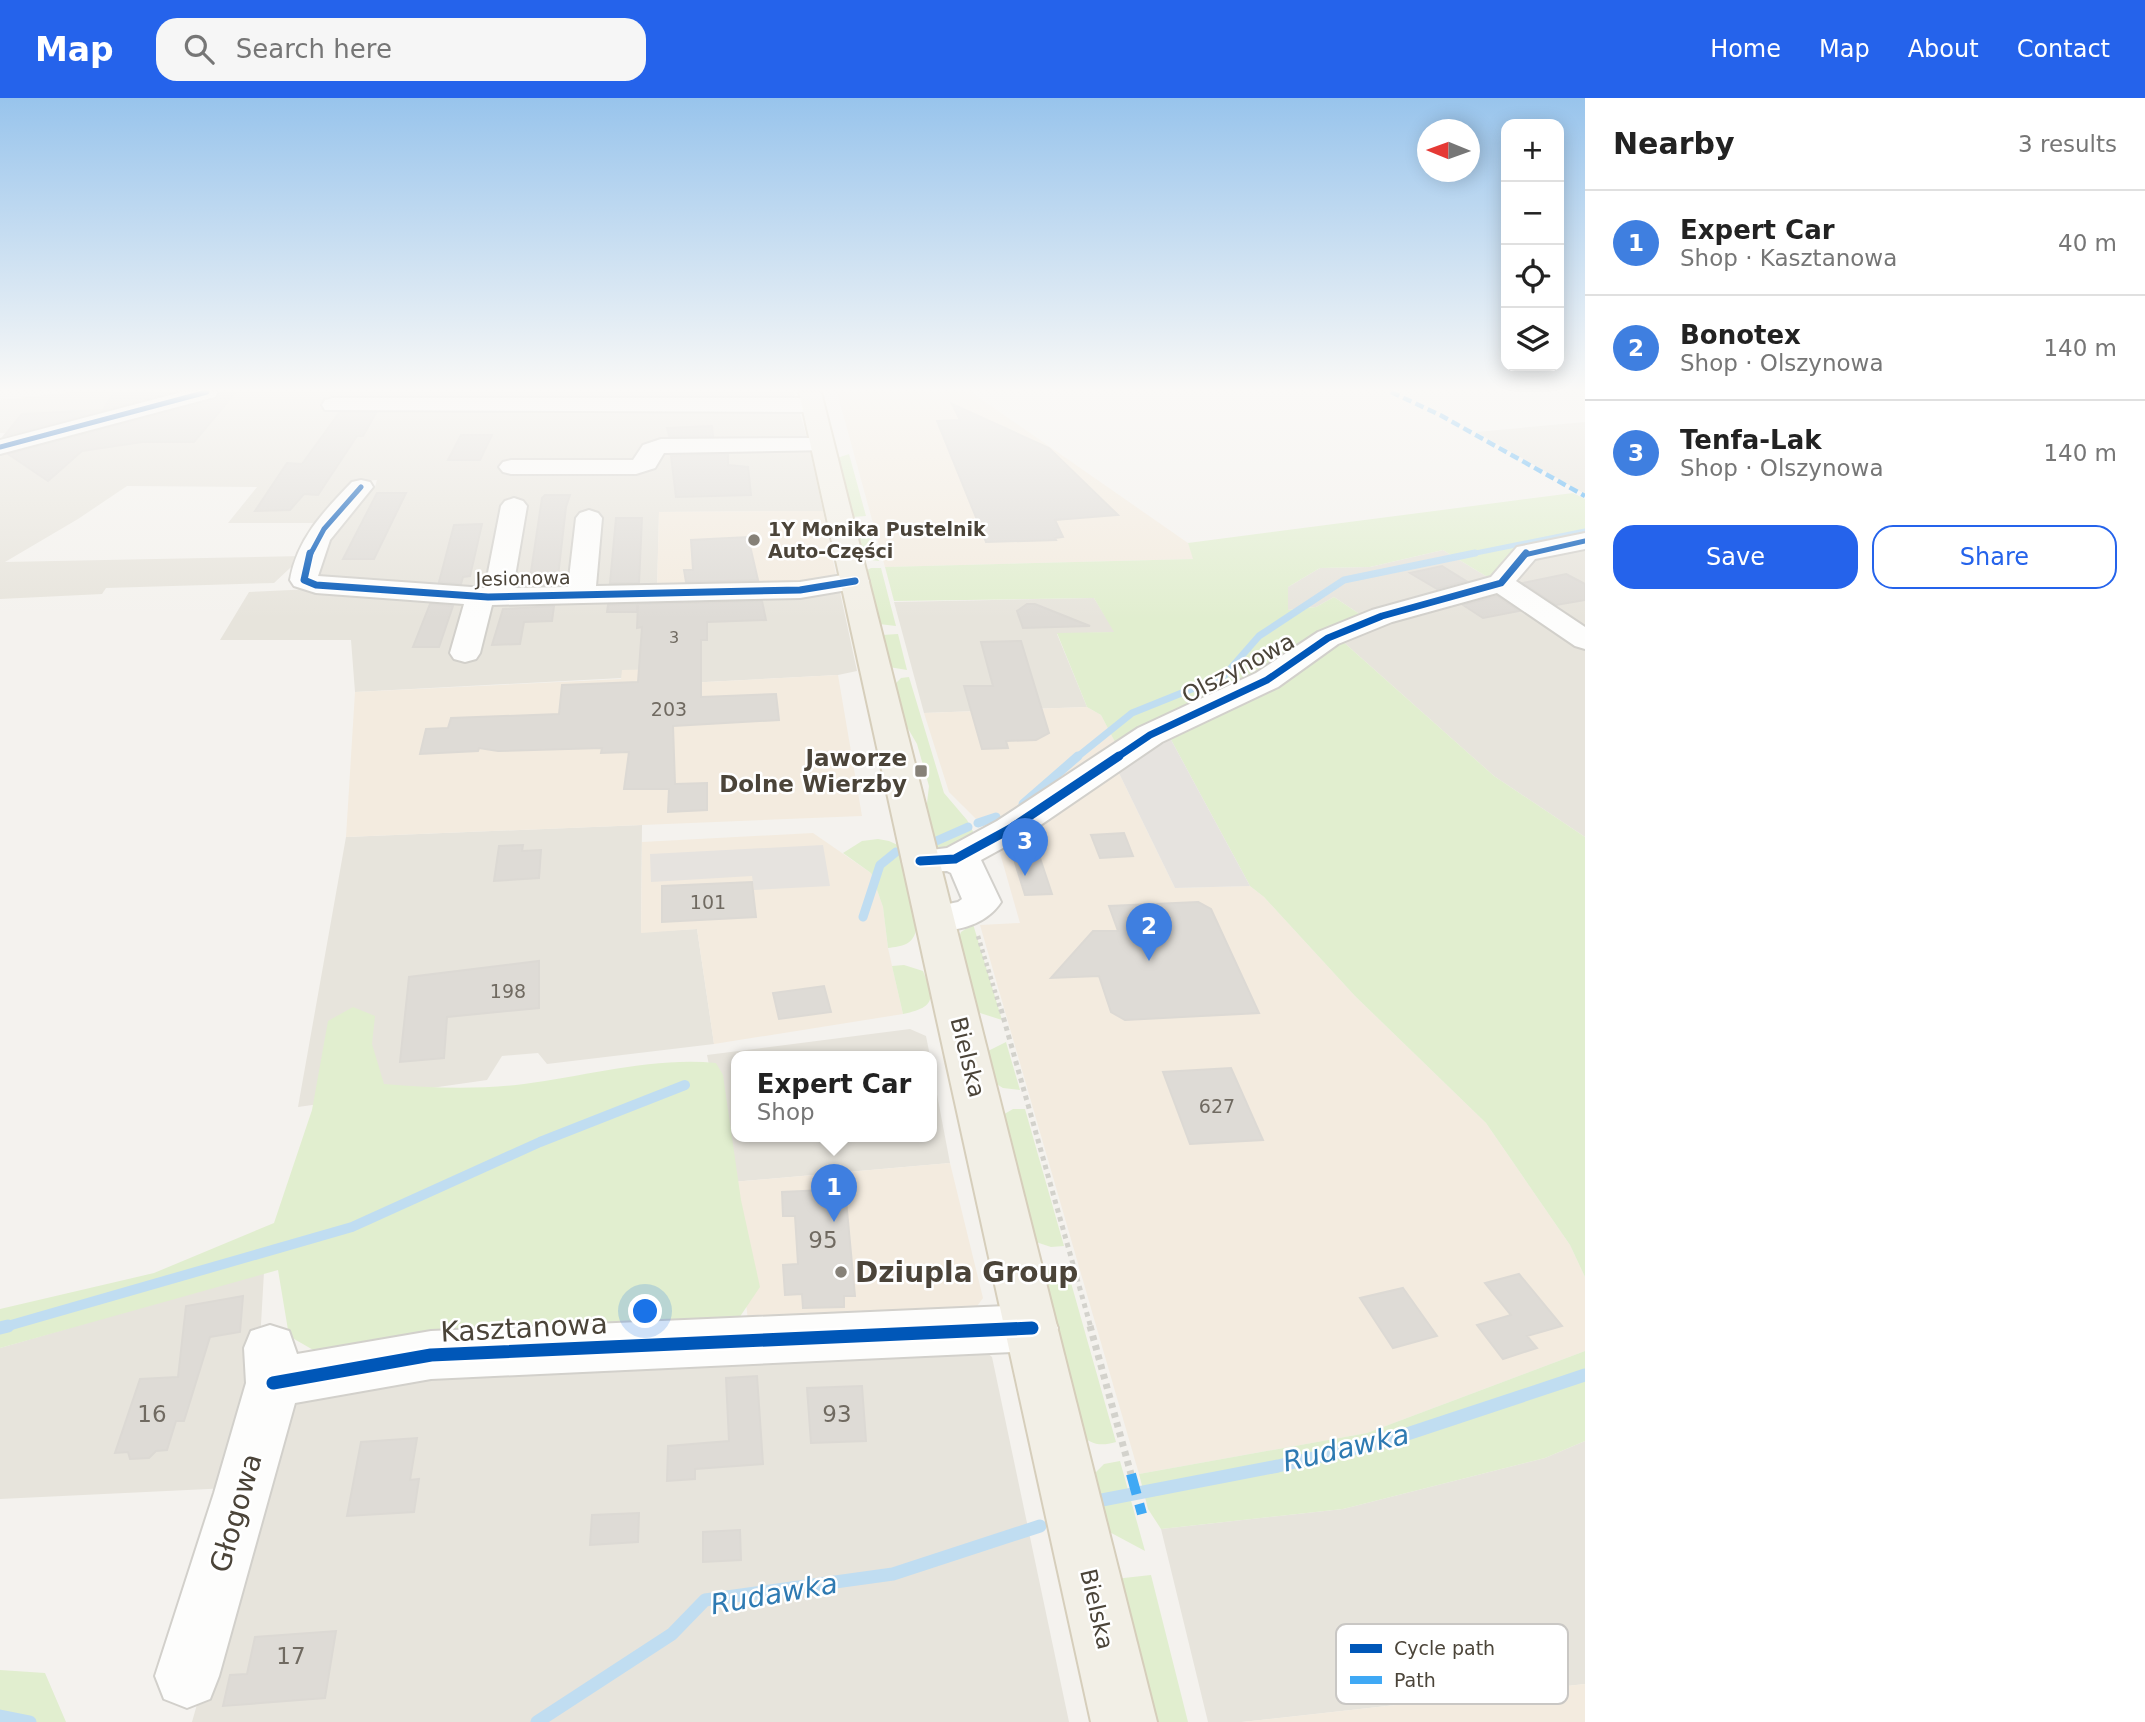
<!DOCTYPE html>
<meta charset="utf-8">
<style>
:root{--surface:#fff;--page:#f6f6f6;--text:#222;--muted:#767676;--line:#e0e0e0;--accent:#2563eb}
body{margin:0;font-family:"DejaVu Sans",sans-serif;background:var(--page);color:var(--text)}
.controls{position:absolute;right:21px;top:21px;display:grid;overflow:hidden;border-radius:14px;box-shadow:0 4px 18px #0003}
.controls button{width:63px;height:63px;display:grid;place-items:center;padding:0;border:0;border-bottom:2px solid var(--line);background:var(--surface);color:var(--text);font:35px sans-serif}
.compass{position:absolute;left:1417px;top:21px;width:63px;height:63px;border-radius:50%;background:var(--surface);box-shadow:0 4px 18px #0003;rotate:271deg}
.you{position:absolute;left:646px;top:1214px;width:24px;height:24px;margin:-18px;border:5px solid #fff;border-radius:50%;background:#1a73e8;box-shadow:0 0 0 10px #1a73e833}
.badge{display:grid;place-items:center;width:46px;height:46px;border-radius:50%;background:var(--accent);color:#fff;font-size:23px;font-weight:700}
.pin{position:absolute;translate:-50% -58px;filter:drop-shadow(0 2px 4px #0008)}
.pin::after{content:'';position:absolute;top:37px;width:24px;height:21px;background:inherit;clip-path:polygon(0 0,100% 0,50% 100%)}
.popup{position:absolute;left:731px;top:953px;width:206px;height:91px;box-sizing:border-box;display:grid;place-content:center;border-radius:14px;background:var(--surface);filter:drop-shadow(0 2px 5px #0005);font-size:23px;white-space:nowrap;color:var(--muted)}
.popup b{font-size:26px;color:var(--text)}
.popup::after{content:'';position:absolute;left:50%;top:100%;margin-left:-14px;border:14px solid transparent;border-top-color:var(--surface)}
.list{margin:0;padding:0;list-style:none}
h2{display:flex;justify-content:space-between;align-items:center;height:91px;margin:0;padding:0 28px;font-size:30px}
h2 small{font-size:23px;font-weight:400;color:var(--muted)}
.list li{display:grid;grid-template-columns:46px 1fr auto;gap:21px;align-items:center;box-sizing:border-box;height:105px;padding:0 28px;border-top:2px solid var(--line)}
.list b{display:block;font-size:26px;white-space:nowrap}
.list p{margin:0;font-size:23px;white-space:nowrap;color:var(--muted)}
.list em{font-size:23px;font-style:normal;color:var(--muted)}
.actions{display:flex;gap:14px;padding:21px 28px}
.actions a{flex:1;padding:16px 0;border:2px solid var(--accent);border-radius:21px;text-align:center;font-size:24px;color:var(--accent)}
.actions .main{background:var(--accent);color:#fff}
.icon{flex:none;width:38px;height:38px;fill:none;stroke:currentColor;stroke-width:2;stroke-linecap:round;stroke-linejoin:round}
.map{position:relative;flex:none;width:1585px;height:1624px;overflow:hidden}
header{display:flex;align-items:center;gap:42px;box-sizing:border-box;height:98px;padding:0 35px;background:var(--accent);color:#fff}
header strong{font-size:33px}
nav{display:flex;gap:38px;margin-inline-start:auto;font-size:24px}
.search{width:490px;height:63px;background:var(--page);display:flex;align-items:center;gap:18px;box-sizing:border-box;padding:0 24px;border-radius:21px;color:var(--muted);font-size:26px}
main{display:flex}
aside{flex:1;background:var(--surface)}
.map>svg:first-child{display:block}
.residential{fill:#e7e4dc}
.commercial{fill:#f3ebdf}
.green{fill:#e1eecf}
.parking{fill:#e6e3df}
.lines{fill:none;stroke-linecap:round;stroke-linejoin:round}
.stream-far4{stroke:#c0ddf1;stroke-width:5}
.stream-far3{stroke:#c0ddf1;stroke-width:7}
.stream-far2{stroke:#c0ddf1;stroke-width:9}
.stream-far1{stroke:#c0ddf1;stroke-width:10}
.stream{stroke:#c0ddf1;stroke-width:13}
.building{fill:#dedbd6;stroke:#dcd9d4;stroke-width:2}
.minor-casing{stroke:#d2d0cb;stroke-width:4}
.major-casing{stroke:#d6cebb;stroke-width:4}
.path-far2{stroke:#d3d2cc;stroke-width:4.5;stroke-dasharray:3.5 3.5;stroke-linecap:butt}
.path-far1{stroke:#d3d2cc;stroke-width:5;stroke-dasharray:4.5 4.5;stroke-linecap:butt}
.path{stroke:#d3d2cc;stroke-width:7;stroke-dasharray:5 5;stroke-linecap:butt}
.minor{fill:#fdfdfc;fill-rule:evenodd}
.major{fill:#f2efe6;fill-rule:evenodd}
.quiet-far1{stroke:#3fa9f5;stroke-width:4.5;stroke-dasharray:9 4.5;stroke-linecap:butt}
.quiet{stroke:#3fa9f5;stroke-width:10;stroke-dasharray:21 10;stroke-linecap:butt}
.cycleway-far3-casing{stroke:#fff;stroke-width:8}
.cycleway-far2-casing{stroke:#fff;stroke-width:10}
.cycleway-far1-casing{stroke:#fff;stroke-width:13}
.cycleway-casing{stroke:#fff;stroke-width:18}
.cycleway-far3{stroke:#0057b8;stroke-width:5}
.cycleway-far2{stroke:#0057b8;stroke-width:7}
.cycleway-far1{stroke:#0057b8;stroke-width:9}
.cycleway{stroke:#0057b8;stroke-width:13}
.poi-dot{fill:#868178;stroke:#fff;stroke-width:2.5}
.labels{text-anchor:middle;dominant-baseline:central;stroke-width:5;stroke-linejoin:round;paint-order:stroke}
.far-number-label{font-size:16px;fill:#706a61}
.far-poi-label{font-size:19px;font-weight:bold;fill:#4b4439;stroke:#fff;text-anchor:start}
.far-street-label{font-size:19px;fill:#4b4439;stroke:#fff}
.number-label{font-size:19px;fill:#706a61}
.street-label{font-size:23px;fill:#4b4439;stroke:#fff}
.poi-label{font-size:23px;font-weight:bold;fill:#4b4439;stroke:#fff;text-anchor:end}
.near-number-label{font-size:23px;fill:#706a61}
.near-poi-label{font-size:28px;font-weight:bold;fill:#4b4439;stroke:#fff;text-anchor:start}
.near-street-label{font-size:28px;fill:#4b4439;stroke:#fff}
.near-water-label{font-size:28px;font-style:italic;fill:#2e7ab2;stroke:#fff}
.key{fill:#fff;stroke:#c9c7c4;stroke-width:2}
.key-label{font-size:19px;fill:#4b4439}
</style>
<header>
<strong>Map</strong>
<div class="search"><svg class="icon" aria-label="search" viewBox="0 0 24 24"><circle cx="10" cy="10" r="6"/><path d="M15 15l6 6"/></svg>Search here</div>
<nav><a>Home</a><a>Map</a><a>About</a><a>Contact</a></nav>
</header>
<main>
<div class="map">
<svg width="1585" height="1624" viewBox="0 0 1585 1624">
<rect width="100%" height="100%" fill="#f4f2ee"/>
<path class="residential" d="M71 294H150L142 307 30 336 0 335V302Z
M216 294H794L808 344 823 413 659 414 657 493 522 497 314 480 332 427 365 392 375 389 377 382 359 383 321 425H228L257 389 127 388 78 421 5 464 303 458 274 485 106 490 102 496 0 501V351Z
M1585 324V396L1476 334Z
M1585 449V739L1494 678 1340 541 1374 526 1516 488 1520 476 1528 465 1542 456Z
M1443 452 1494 483 1361 517 1334 499 1316 509 1288 512V489L1320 470 1370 469Z
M312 491H831L840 494 857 573 838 577 667 586 622 573V580L355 594 351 542H220L249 494Z
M1094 500 1115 534 1057 536 1087 609 924 615 894 504Z
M642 727 641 834 697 831 714 946 547 966 538 955 502 958 487 982 298 1009 346 739Z
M910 931 926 938 930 958H736V1038H932V970L950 1065 732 1084 707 957Z
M264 1174 257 1295 229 1390 0 1401V1250Z
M974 1243 992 1259 1069 1624H192L287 1290Z
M1585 1343V1586L1242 1624H1208L1161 1431 1343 1411 1545 1360Z"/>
<path class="commercial" d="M837 294H971L1188 445 1194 461 885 469Z
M823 413 837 482 821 486 657 493 659 414Z
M663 571 667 586 838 577 862 718 346 739 355 594 621 581 622 572Z
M1087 609 1101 617 1115 644 985 730 949 694 924 615Z
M1117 671 1175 790 1250 788 1264 799 1355 898 1486 1025 1570 1147 1585 1179V1253L1367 1335 1139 1376 980 827 1020 825 998 748Z
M813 735 871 775 883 809 888 850 903 916 714 946 697 831 641 835 642 744Z
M950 1065 983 1200 970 1218 749 1231 732 1084Z
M1585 1586V1624H1242Z"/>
<path class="green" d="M849 356 866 418 853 419 837 360Z
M1573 395 1585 401V438L1524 450 1508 459 1494 483 1443 452 1370 469 1320 470 1288 489V512L1316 509 1334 499 1361 517 1259 577 1115 644 1101 617 1087 609 1057 535 1114 534 1094 500 894 503 885 469 1193 461 1188 445Z
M860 428H868L879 463 862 461 855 430Z
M871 470H881L896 528 879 526 865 473Z
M898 536 907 572 889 569 882 537Z
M1340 541 1494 678 1585 739V1179L1570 1147 1486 1025 1355 898 1264 799 1250 788 1169 638Z
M909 579 944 695 967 722 977 741 954 755 934 751 926 714 929 688 917 646 903 622 895 586 901 580Z
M878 741 889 743 902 749 920 831 916 832C913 847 902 848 888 850L883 809 871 775 843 755 862 743Z
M973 826 1002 922 980 915 973 910 958 841 961 834Z
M904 867 923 873C935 902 935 909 903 916L892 868Z
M353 909 375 918 372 946 384 986C431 990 476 992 524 986 588 978 651 959 716 965L723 977 741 1102 760 1189 737 1223 334 1264 289 1238 278 1172 0 1250V1211L154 1175 274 1125 312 1012 328 923Z
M1006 944 1020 992 1003 990 993 984 986 962 988 953Z
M1013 1011H1025L1064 1148 1051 1149 1030 1142 1001 1018Z
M1066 1167 1116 1344C1099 1349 1091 1346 1078 1335L1043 1172Z
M1585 1253V1343L1545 1360 1343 1411 1161 1431 1148 1411 1139 1376 1367 1335Z
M1120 1363 1145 1453 1102 1430 1093 1377 1104 1366Z
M1151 1477 1188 1624H1149L1115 1481Z
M0 1572 45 1575 66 1624H0Z"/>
<path class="parking" d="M1169 638 1250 788 1175 790 1117 671Z
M823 747 830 788 754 792 752 778 651 784 650 756Z"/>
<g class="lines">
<path class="stream-far4" d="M1466 457 1585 433"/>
<path class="stream-far3" d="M1076 660 1132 615 1224 578 1259 538 1344 482 1475 455"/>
<path class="stream-far2" d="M1023 706 1078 658
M978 725 996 719
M934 744 968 729
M863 819 880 767 896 754"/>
<path class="stream-far1" d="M1 1230 352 1129 540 1044 685 987"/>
<path class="stream" d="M0 1230 8 1228
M1102 1402 1278 1368 1383 1344 1585 1277
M0 1618 30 1624
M537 1624 672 1536 705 1502 893 1476 1040 1428"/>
</g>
<path class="building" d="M114 294H172L4 338 22 316 103 312Z
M221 294H236L194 344H142L82 353 48 383 8 356 216 302Z
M952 306 1049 350 1118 417 1055 422 1063 439 1055 440 1056 442 986 444 937 323 960 322Z
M339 315H376L363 338H357L318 397 304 396 290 412 255 413 287 365 302 366Z
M712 328 713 338H669L667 330Z
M461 337H492L480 362H448Z
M728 356V367L748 369 751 397 676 399 671 358Z
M377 395H406L374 461H343Z
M545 397H570L566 409 557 487H529L542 400Z
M616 420H642L639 485H610Z
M482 426 470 478 463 479 461 486 439 484 454 427Z
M748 439 758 482 686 484 684 472H693L691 442Z
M1442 468 1466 483 1437 491 1410 475Z
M1566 476 1585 486V502L1556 507 1523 485Z
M1497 498 1519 513 1483 520 1463 507Z
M762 503 766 522 707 524V542H701V599L776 596 779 622 673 628 675 686 707 685V712L668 714 669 691H624L629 654 601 655 602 650 498 653 479 650 478 653 420 656 426 631 448 630 451 620 559 616 562 587 638 584 642 529 637 530 638 506Z
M430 506 453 508 439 549H413Z
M637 506V514H607L608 507Z
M1027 506H1035L1090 528 1023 530 1017 513Z
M554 508 552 523 524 524 520 546 492 547 503 511Z
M1021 543 1049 635 1036 642 1006 643 1008 650 982 651 964 588H993L981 544Z
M1124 735 1133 758 1100 760 1091 737Z
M523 747 522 753 541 752 539 780 494 783 499 748Z
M1039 757 1052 796 1025 797 1013 758Z
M752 784 756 819 662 824V788Z
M1198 804 1211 811 1259 915 1125 922 1111 914 1099 878 1051 880 1093 833H1118L1109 808Z
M539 863V910L447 919 444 960 400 964 409 879Z
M824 888 831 914 779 921 773 895Z
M1231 970 1263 1042 1190 1046 1163 974Z
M845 1091 855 1198H844V1209L803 1210 802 1196 785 1197 783 1167 798 1166 795 1118H783L782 1094Z
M1519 1176 1562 1228 1527 1238 1537 1250 1503 1261 1477 1227 1511 1217 1485 1185Z
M1403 1190 1437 1238 1393 1250 1360 1200Z
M243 1198 240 1234 210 1239 184 1323H176L167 1352 156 1353 149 1360 130 1361 128 1354 115 1355 140 1281 178 1279 186 1208Z
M757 1278 763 1366 695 1371V1381L667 1383 668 1348 729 1343 726 1280Z
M862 1288 866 1343 811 1345 807 1290Z
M417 1340 410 1382 419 1381 414 1414 347 1418 361 1344Z
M639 1415 638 1444 590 1447 592 1417Z
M740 1432 741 1462 703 1464V1434Z
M336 1533 325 1600 223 1608 230 1577 247 1576 255 1539Z"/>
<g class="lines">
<defs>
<path id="minor" d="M182 294H218L215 299 0 356V342Z
M333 300H813L821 302 824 307 821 312 813 314 325 312 322 307 325 302Z
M822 340 830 342 834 347 830 352 664 355 655 370 636 376H511L503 374 499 369 503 364 511 362H633L643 347 661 341Z
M361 382 370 384 373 389 330 442 318 478 485 490 501 408 505 403 514 400 523 403 527 408 513 490 568 489 576 420 580 415 589 412 598 415 602 420 596 488 800 484 855 475 865 477 869 483 865 489 800 500 492 507 480 555 476 561 465 564 454 561 450 555 464 506 316 495 294 488 290 482C297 441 324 413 352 384Z
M1585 435V451L1535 461 1516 483 1585 529V551L1575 548 1497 495 1392 524 1338 546 1278 589 1162 644 1023 739 981 762 1001 804C985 829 949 837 920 830L915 821 920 812 958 804 962 801 951 775 947 773 920 774 907 771 902 763 907 755 947 750 997 723 1138 630 1256 575 1318 534 1372 512 1491 479 1517 449Z
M1032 1207 1050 1214 1058 1230 1050 1246 1032 1253 431 1281 295 1305 219 1578 210 1601 187 1610 164 1601 155 1578 214 1395 246 1285 244 1250 251 1233 270 1227 289 1233 297 1256 431 1233Z"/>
<path id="major" d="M799 294H821L1157 1624H1091Z"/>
</defs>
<use href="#minor" class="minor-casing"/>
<use href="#major" class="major-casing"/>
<path class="path-far2" d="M978 838 1001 913"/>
<path class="path-far1" d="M1001 911 1091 1230"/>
<path class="path" d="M1090 1228 1131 1376"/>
<use href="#minor" class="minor"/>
<use href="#major" class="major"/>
<path class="quiet-far1" d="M1391 294 1440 317 1585 398"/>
<path class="quiet" d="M1131 1376 1142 1416"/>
<defs>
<path id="cycleway-far3" d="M0 349 207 294
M310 457 324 431 361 389
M1524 457 1585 443"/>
<path id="cycleway-far2" d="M310 455 304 482 316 487 488 499 800 492 855 483
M1116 660 1150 637 1267 582 1328 540 1382 518 1501 485 1526 455"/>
<path id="cycleway-far1" d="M920 763 955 761 1010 731 1119 658"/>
<path id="cycleway" d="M273 1285 431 1257 1032 1230"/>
</defs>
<use href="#cycleway-far3" class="cycleway-far3-casing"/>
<use href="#cycleway-far2" class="cycleway-far2-casing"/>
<use href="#cycleway-far1" class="cycleway-far1-casing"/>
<use href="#cycleway" class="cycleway-casing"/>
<use href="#cycleway-far3" class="cycleway-far3"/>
<use href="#cycleway-far2" class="cycleway-far2"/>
<use href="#cycleway-far1" class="cycleway-far1"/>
<use href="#cycleway" class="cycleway"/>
</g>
<linearGradient id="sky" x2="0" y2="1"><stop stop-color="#98c4ec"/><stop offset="0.56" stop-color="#faf9f7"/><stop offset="1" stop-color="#faf9f7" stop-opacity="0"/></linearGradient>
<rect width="1585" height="521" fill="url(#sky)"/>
<g class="poi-dot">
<circle cx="754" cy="442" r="7"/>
<rect x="914" y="666" width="14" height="14" rx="3.5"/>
<circle cx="841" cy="1174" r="7"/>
</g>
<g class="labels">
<g class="far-number-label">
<text x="674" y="539">3</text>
</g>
<g class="far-poi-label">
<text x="768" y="431">1Y Monika Pustelnik<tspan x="768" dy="22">Auto-Części</tspan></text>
</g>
<g class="far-street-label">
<text transform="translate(523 480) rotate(-1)">Jesionowa</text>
</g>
<g class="number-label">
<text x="669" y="611">203</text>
<text x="708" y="804">101</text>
<text x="508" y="893">198</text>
<text x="1217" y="1008">627</text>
</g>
<g class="street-label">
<text transform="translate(1238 570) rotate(-28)">Olszynowa</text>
<text transform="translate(968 959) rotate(76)">Bielska</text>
<text transform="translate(1097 1511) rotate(77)">Bielska</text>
</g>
<g class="poi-label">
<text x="907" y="660">Jaworze<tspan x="907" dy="26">Dolne Wierzby</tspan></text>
</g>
<g class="near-number-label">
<text x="823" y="1142">95</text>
<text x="152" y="1316">16</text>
<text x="837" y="1316">93</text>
<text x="291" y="1558">17</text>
</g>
<g class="near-poi-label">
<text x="855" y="1174">Dziupla Group</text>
</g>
<g class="near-street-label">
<text transform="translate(524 1230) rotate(-3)">Kasztanowa</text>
<text transform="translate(236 1415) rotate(-74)">Głogowa</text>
</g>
<g class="near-water-label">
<text transform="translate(1346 1350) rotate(-13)">Rudawka</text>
<text transform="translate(774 1496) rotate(-10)">Rudawka</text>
</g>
</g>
<rect x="1336" y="1526" width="232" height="80" rx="10" class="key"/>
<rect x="1350" y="1546" width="32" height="9" fill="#0057b8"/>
<rect x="1350" y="1578" width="32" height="8" fill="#3fa9f5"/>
<g class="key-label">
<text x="1394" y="1557">Cycle path</text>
<text x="1394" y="1589">Path</text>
</g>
</svg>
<div class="controls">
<button>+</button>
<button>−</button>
<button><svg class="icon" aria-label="locate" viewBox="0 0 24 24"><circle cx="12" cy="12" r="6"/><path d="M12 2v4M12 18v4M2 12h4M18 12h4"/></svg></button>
<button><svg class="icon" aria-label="layers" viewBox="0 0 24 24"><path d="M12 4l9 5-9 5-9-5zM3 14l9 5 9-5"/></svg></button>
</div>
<svg class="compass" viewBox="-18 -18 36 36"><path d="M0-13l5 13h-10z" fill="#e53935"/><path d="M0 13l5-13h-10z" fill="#767676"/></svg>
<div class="you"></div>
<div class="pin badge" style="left:834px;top:1124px;background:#3f7fe0">1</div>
<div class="popup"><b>Expert Car</b>Shop</div>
<div class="pin badge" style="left:1149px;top:863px;background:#3f7fe0">2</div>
<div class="pin badge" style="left:1025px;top:778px;background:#3f7fe0">3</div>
</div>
<aside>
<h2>Nearby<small>3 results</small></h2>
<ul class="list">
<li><span class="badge" style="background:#3f7fe0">1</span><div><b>Expert Car</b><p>Shop · Kasztanowa</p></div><em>40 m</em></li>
<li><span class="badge" style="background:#3f7fe0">2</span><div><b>Bonotex</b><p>Shop · Olszynowa</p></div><em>140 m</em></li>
<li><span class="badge" style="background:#3f7fe0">3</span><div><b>Tenfa-Lak</b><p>Shop · Olszynowa</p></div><em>140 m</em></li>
</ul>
<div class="actions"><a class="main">Save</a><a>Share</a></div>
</aside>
</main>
